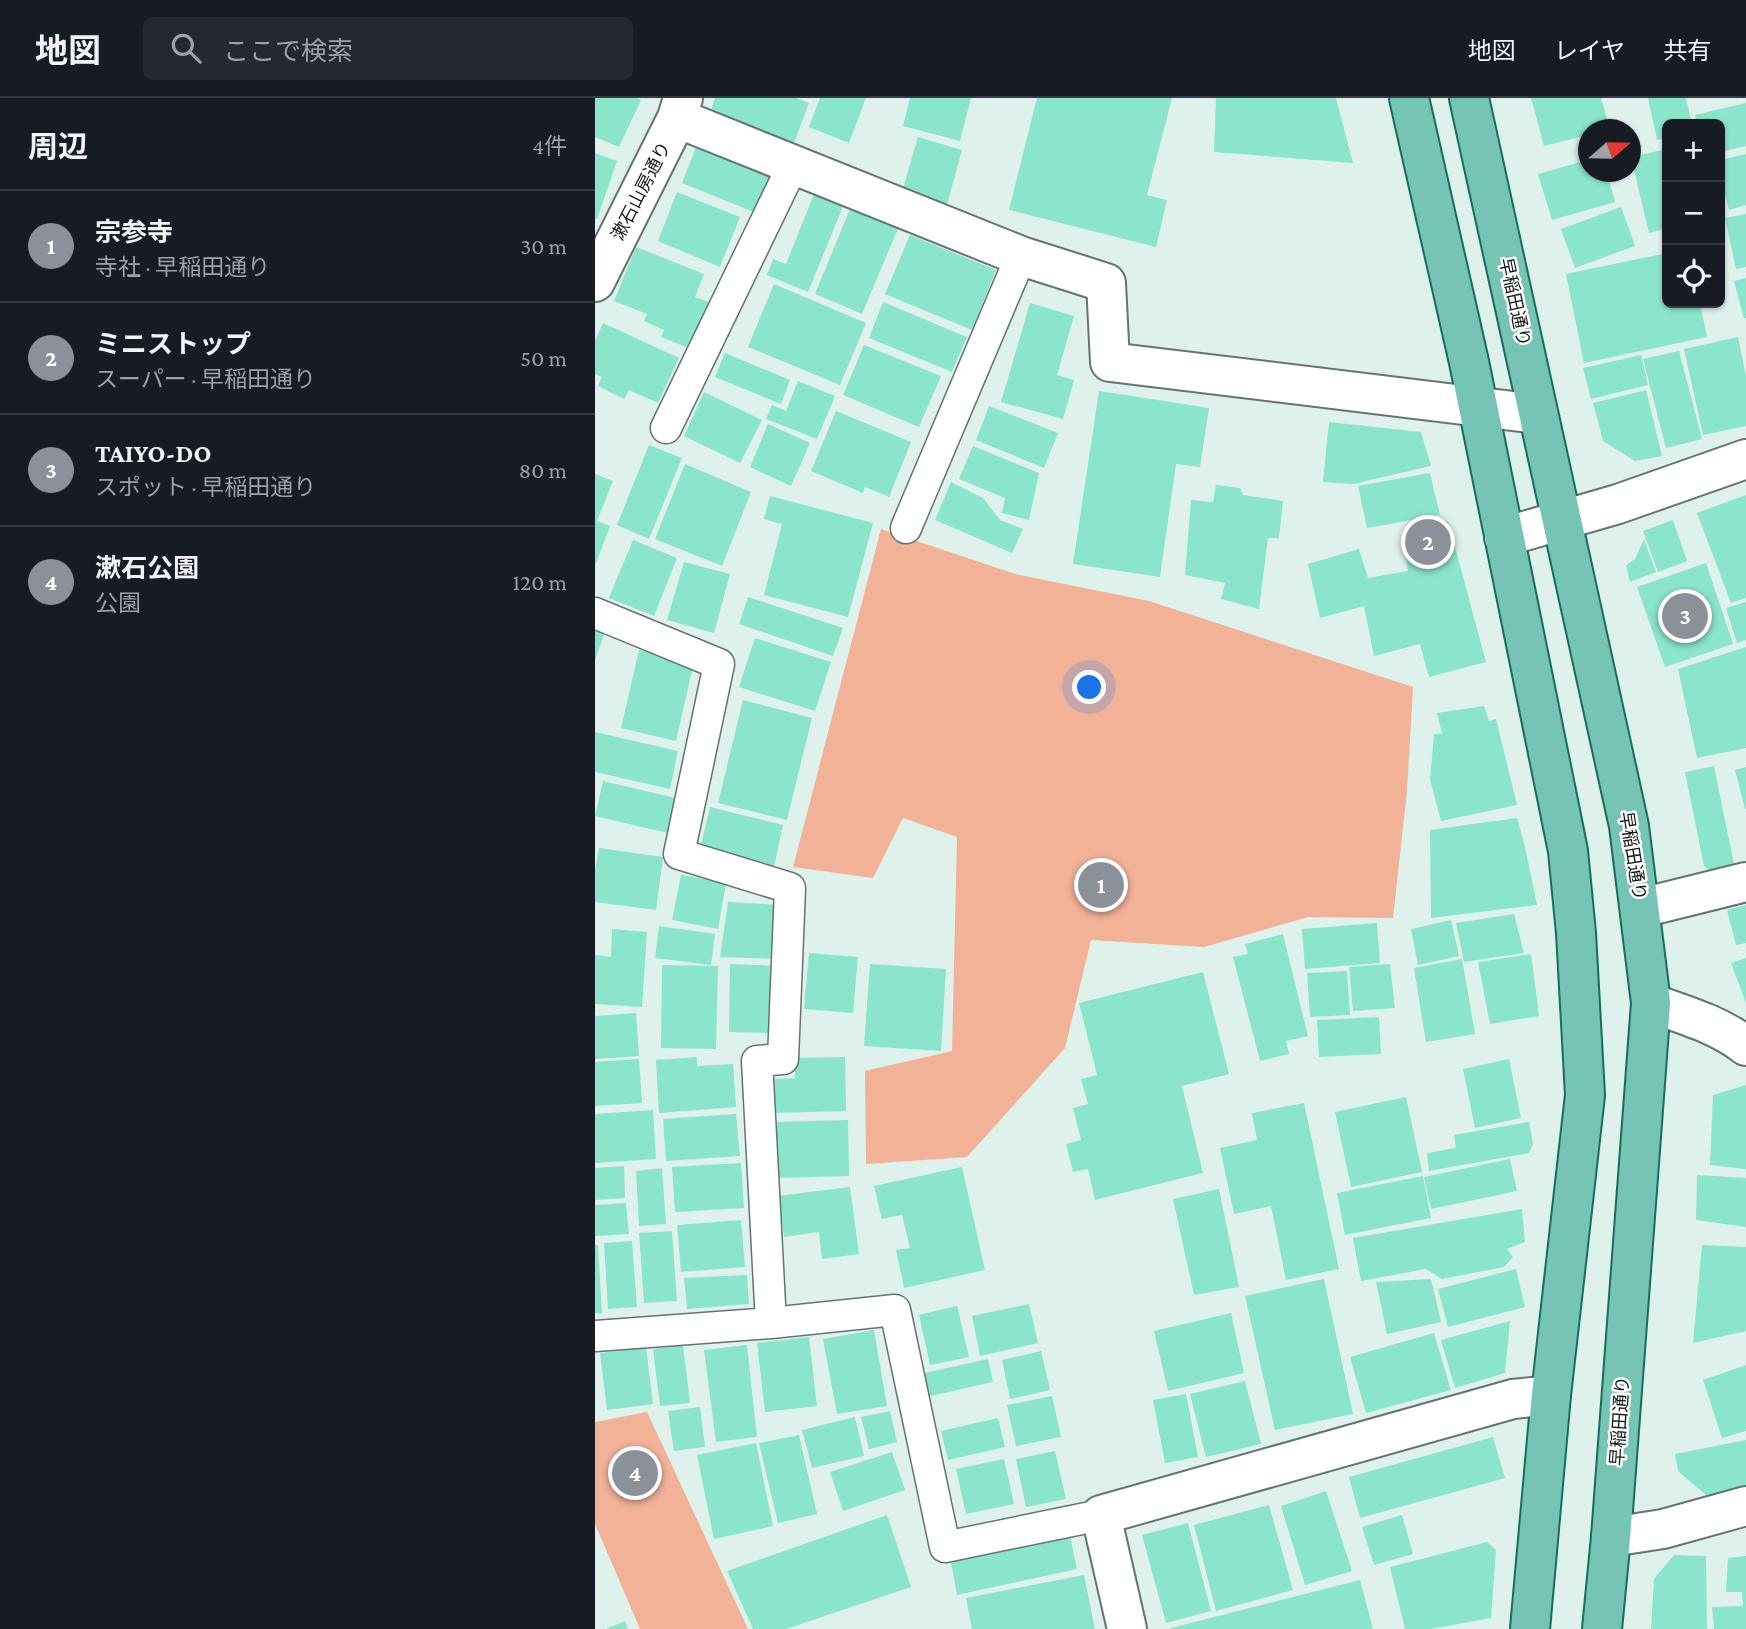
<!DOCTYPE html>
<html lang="ja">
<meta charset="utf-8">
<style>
:root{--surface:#171b24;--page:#242831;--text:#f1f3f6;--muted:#9ea1a6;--line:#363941;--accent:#8c9099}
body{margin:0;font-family:"Crimson Pro","Noto Sans JP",serif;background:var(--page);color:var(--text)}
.controls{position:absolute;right:21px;top:21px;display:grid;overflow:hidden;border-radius:10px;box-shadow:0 2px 5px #0004}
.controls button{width:63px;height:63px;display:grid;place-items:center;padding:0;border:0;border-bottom:2px solid var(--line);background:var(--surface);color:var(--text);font:35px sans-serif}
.compass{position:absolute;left:983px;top:21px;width:63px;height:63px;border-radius:50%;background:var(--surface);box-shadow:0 2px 5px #0004;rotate:70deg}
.you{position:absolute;left:495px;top:590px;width:24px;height:24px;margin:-18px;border:5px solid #fff;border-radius:50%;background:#1a73e8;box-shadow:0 0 0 10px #1a73e833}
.badge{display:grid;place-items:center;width:46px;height:46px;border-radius:50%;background:var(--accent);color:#fff;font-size:23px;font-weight:700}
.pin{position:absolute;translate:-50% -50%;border:4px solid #fff;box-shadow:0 2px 7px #0006}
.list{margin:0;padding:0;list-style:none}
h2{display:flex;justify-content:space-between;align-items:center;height:91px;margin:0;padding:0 28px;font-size:30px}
h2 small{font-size:23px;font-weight:400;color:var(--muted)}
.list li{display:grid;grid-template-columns:46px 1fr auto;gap:21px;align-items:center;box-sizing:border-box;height:112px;padding:0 28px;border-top:2px solid var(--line)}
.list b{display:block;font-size:26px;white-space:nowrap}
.list p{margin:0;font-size:23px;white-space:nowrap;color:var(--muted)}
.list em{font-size:23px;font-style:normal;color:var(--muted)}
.icon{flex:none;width:38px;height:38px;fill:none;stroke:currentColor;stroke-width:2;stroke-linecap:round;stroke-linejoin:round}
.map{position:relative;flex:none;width:1151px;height:1531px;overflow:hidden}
header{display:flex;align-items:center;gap:42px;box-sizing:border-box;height:98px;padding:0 35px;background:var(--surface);border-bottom:2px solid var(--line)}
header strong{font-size:33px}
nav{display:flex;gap:38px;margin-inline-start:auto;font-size:24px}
.search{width:490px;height:63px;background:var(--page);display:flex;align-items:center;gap:18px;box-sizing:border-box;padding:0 24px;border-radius:10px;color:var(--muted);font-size:26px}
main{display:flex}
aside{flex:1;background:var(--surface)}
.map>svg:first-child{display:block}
.green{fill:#f1b298}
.building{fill:#8be5cc}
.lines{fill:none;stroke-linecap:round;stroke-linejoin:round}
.service-casing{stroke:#64746f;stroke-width:33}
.minor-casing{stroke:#64746f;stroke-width:42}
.primary-casing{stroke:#176e5c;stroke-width:42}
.service{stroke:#fff;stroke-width:30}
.minor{stroke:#fff;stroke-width:38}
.primary{stroke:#75c4b4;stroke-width:38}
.labels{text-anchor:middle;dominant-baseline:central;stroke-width:5;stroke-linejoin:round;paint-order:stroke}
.street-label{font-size:18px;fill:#121816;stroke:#fff}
</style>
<header>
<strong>地図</strong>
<div class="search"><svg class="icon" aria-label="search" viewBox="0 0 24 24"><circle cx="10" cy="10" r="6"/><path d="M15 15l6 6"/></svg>ここで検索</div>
<nav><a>地図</a><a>レイヤ</a><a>共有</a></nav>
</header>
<main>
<aside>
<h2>周辺<small>4件</small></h2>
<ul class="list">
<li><span class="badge">1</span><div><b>宗参寺</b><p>寺社 · 早稲田通り</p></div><em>30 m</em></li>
<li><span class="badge">2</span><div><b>ミニストップ</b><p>スーパー · 早稲田通り</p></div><em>50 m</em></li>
<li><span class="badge">3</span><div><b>TAIYO-DO</b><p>スポット · 早稲田通り</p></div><em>80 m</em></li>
<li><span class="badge">4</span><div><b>漱石公園</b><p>公園</p></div><em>120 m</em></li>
</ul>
</aside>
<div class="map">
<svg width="1151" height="1531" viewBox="0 0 1151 1531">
<rect width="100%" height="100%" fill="#def1eb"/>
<path class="green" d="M286 431 420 476 554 503 818 589 812 693 798 820 713 819 609 849 496 842 470 950 372 1059 271 1066 270 973 357 953 362 739 308 720 278 780 198 769Z
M52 1314 153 1531H45L0 1426V1324Z"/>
<path class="building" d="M0 0H42L46 2 24 49 0 39Z
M120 0H202L214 5 199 45 116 12Z
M225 0H271L254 45 214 29Z
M315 0H376L365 43 308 28Z
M442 0H577L552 97 572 102 561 149 414 112Z
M621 0H741L758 65 619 54Z
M936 0H1006L1015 31 993 32V37L949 48Z
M1053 0H1091L1097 26H1072V40L1062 42Z
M1151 5V48L1125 54V26H1102L1100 17Z
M323 39 367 52 352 106 307 94Z
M101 49 175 79 161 115 87 85Z
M1072 51V130L1054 135 1036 59Z
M0 55 22 63 2 121H0Z
M1151 56V107L1134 112 1125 76V62Z
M993 62V74H1012L1020 104 957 122 943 76Z
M82 94 145 119 125 169 63 143Z
M220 94 249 106 213 194 172 177 178 161 191 166Z
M257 106 305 126 267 216 220 196Z
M1026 109 1040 148 980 170 966 131Z
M1151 116V169L1141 171 1130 120Z
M315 137 401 172 377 232 290 196Z
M41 149 109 176 100 199 119 206 101 253 66 239 69 232 49 223 52 216 19 203Z
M1072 155V205H1105L1112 239 989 265 971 176Z
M1151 180V220L1149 221 1139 183Z
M179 186 271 225 245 287 153 249Z
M288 204 372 239 357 274 274 240Z
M435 205 479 218 462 277 479 282 468 321 406 304Z
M8 225 84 260 63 305 34 292 29 301 3 288 7 279 0 276V243Z
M1143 239 1151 278V328L1108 337 1089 251Z
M269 247 346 278 324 329 248 297Z
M1084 253 1107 341 1071 350 1048 261Z
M130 255 195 282 186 306 120 279Z
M1046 257 1053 287 996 301 988 270Z
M203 283 240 298 222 341 171 321 177 307 191 313Z
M1051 292 1067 358 1040 363 1008 343 998 305Z
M504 293 614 310 605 369 581 366 565 479 478 466Z
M109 294 167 322 145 365 89 338Z
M394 308 463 335 449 370 381 342Z
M241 313 316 344 294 399 270 389 268 395 216 373Z
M734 324 826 334 836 368 758 386 728 384Z
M173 326 215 345 196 388 155 369Z
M54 347 87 360 54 441 22 427Z
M378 348 444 375 434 422 407 415 410 400 364 381Z
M90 366 156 394 127 468 60 441Z
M835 375 845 417 772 430 763 388Z
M0 376 18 383 2 423 15 428 0 468Z
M356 384 388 400 405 422 428 431 417 455 340 422Z
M621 387 645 390 648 397 688 403 684 440H673L664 511 626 501 630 485 590 477 596 402 618 404Z
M1151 397V500L1136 505 1102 415Z
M175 398 278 425 253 519 169 497 187 426 169 421Z
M1078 422 1092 463 1063 474 1048 433Z
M853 423 891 564 834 579 825 546 779 558 769 508 725 520 713 466 764 451 773 480 813 473 807 436Z
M1049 441 1061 474 1035 484 1031 467 1040 461Z
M38 442 82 460 59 518 14 500Z
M89 464 135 476 119 535 72 522Z
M1111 465 1138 546 1070 569 1042 489Z
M153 499 248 530 238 558 144 526Z
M1151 504V542L1142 545 1131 510Z
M0 530 10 534 0 562Z
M160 540 236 564 220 613 144 589Z
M1151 549V650L1102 660 1083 571Z
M44 552 99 564 81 643 26 630Z
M148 602 217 620 192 722 123 705Z
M889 608 894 623 901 621 922 707 846 723 835 681 839 636H847L842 615Z
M0 634 83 653 75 691 0 674Z
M1119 668 1141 776 1124 780 1109 768 1090 674Z
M1151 669V711H1150L1140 672Z
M8 683 85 701 77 736 0 718Z
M115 709 188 727 179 769 105 751Z
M922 720 930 749 942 807 836 820 835 732Z
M4 750 68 759 61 812 0 804V773Z
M86 777 131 785 123 831 77 822Z
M133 804 184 807 182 861 125 859Z
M1151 807V845L1141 847 1132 812Z
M919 816 929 855 869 864 861 825Z
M856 822 864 858 823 867 816 831Z
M782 825 785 865 710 871 707 831Z
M64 828 120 836 116 867 60 860Z
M17 831 52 834 47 909 0 906V857L16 859Z
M688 836 713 938 691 943 694 956 665 963 638 859 653 856 650 846Z
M214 855 263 859 258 915 209 911Z
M936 856 944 918 895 926 883 864Z
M1151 860V905L1136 865Z
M867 861 880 936 831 944 819 870Z
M135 866 185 868 183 935 134 934Z
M275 866 351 871 346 953 269 948Z
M795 866 800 910 758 913 754 869Z
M67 867 123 868 121 951 66 950Z
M752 873 755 917 715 919 712 875Z
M608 874 634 976 587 988 608 1075 500 1102 493 1071 478 1074 471 1046 486 1042 478 1010 493 1006 486 981 502 977 484 905Z
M41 915 44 958 0 961V918Z
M784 919 786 956 724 959 722 922Z
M102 959V968L138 966 141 1009 64 1015 61 962Z
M250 959 251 1013 177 1015V981L200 980 199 960Z
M44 961 47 1005 0 1008V964Z
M914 961 926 1020 880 1030 868 971Z
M1151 987V1071L1115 1067 1118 997Z
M811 999 827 1074 756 1089 740 1014Z
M709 1005 744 1171 691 1182 676 1108 639 1116 625 1050 662 1042 657 1015Z
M58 1012 61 1061 0 1065V1016Z
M141 1016 145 1058 71 1063 68 1021Z
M253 1022 254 1078 183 1080 181 1024Z
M934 1024 938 1046 934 1055 834 1073 832 1055 861 1050 859 1037Z
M915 1061 922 1093 836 1111 829 1079Z
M146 1065 149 1110 80 1114 77 1069Z
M29 1068 30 1100 0 1102V1070Z
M367 1069 390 1172 309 1190 301 1152 315 1150 307 1117 287 1121 279 1088Z
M67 1070 71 1126 44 1128 41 1073Z
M1102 1077 1151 1080V1129L1101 1122Z
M828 1078 836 1120 750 1137 742 1095Z
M255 1089 264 1156 227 1161 224 1134 189 1139 183 1098Z
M624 1091 644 1189 599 1197 578 1101Z
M31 1105 34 1136 0 1138V1107Z
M927 1111 930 1144 912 1151 918 1159 909 1169 847 1181 831 1171 766 1183 758 1140Z
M146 1122 150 1169 86 1174 82 1127Z
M77 1133 82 1203 49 1205 44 1135Z
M37 1143 42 1209 13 1211 9 1145Z
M0 1147H3L7 1215H0Z
M1107 1147 1151 1149V1233L1098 1245Z
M921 1171 930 1209 853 1229 843 1191Z
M152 1177 154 1206 92 1211 89 1180Z
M729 1181 758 1316 680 1332 650 1198Z
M836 1181 846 1224 792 1236 781 1184Z
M434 1206 443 1245 385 1258 377 1218Z
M362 1208 374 1259 335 1267 324 1217Z
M636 1215 649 1275 573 1293 559 1233Z
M915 1223 910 1275 860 1290 846 1242Z
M279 1232 292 1308 242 1316 228 1241Z
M839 1235 856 1292 771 1315 755 1259Z
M214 1239 222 1308 170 1314 162 1245Z
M88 1247 95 1305 65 1308 58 1251Z
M152 1247 162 1339 121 1344 109 1252Z
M51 1249 58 1306 12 1312 5 1255Z
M446 1253 455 1292 415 1301 407 1262Z
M393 1261 398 1284 331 1299 325 1276Z
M1151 1267V1333L1127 1340 1108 1282Z
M650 1283 666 1346 611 1359 595 1296Z
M591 1296 603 1359 570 1365 558 1302Z
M457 1298 466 1339 421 1348 412 1307Z
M105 1309 110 1349 79 1353 73 1313Z
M295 1313 302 1344 274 1351 266 1319Z
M260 1319 269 1358 217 1370 207 1332Z
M403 1320 410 1349 353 1362 346 1333Z
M204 1337 222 1416 183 1425 164 1345Z
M898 1339 910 1380 765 1420 754 1379Z
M1151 1342V1389L1111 1397 1083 1373 1080 1356Z
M161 1345 178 1428 119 1441 102 1357Z
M460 1353 471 1401 431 1409 421 1361Z
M297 1354 310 1392 248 1413 235 1374Z
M409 1361 419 1406 371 1416 361 1371Z
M731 1393 757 1473 710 1487 686 1408Z
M674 1407 698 1492 621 1513 599 1427Z
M292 1417 316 1489 191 1531H158L132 1473Z
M807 1417 818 1456 779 1467 767 1429Z
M593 1425 616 1513 571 1525 547 1437Z
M475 1438 482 1471 362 1497 356 1464Z
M892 1444 901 1452 896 1520 836 1531H810L795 1469Z
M1079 1457 1111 1458 1112 1531H1056L1059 1481Z
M1151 1458V1531H1119L1117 1509 1148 1508 1147 1494H1131L1133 1460Z
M489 1477 500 1531H377L371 1500Z
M765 1482 778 1531H576V1530Z
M30 1523 33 1531H11Z"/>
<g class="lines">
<defs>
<path id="service" d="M71 330 198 67
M311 430 426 158
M0 515 124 566 84 756 195 790 188 961 162 963 176 1225
M0 1238 176 1225 300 1212 350 1449 506 1417"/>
<path id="minor" d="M82 20 426 158 511 185 515 264 943 316
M0 184 82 20 88 0
M909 439 1023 406 1151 361
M1046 810 1151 784
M1056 905C1089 917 1123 926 1151 948
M1016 1439 1068 1431 1151 1408
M532 1531 506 1417 918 1301 956 1297"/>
<path id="primary" d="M814 0 874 264 973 753 981 835 990 997 956 1297 935 1531
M874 0 1034 728 1056 905 1016 1439 1007 1531"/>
</defs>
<use href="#service" class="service-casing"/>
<use href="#minor" class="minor-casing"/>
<use href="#primary" class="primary-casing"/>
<use href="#service" class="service"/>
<use href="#minor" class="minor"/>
<use href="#primary" class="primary"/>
</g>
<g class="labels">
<g class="street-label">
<text transform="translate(46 93) rotate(-63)">漱石山房通り</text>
<text transform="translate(920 204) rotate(78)">早稲田通り</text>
<text transform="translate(1038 758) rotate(81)">早稲田通り</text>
<text transform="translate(1025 1323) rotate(-86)">早稲田通り</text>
</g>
</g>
</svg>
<div class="controls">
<button>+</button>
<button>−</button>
<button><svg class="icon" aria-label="locate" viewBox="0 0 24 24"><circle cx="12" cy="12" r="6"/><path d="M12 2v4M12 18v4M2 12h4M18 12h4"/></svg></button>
</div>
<svg class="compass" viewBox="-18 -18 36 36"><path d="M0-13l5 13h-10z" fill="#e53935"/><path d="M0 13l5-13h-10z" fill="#9ea1a6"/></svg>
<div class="you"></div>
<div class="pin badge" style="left:506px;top:787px">1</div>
<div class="pin badge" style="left:833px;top:444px">2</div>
<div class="pin badge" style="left:1090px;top:518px">3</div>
<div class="pin badge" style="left:40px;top:1375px">4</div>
</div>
</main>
